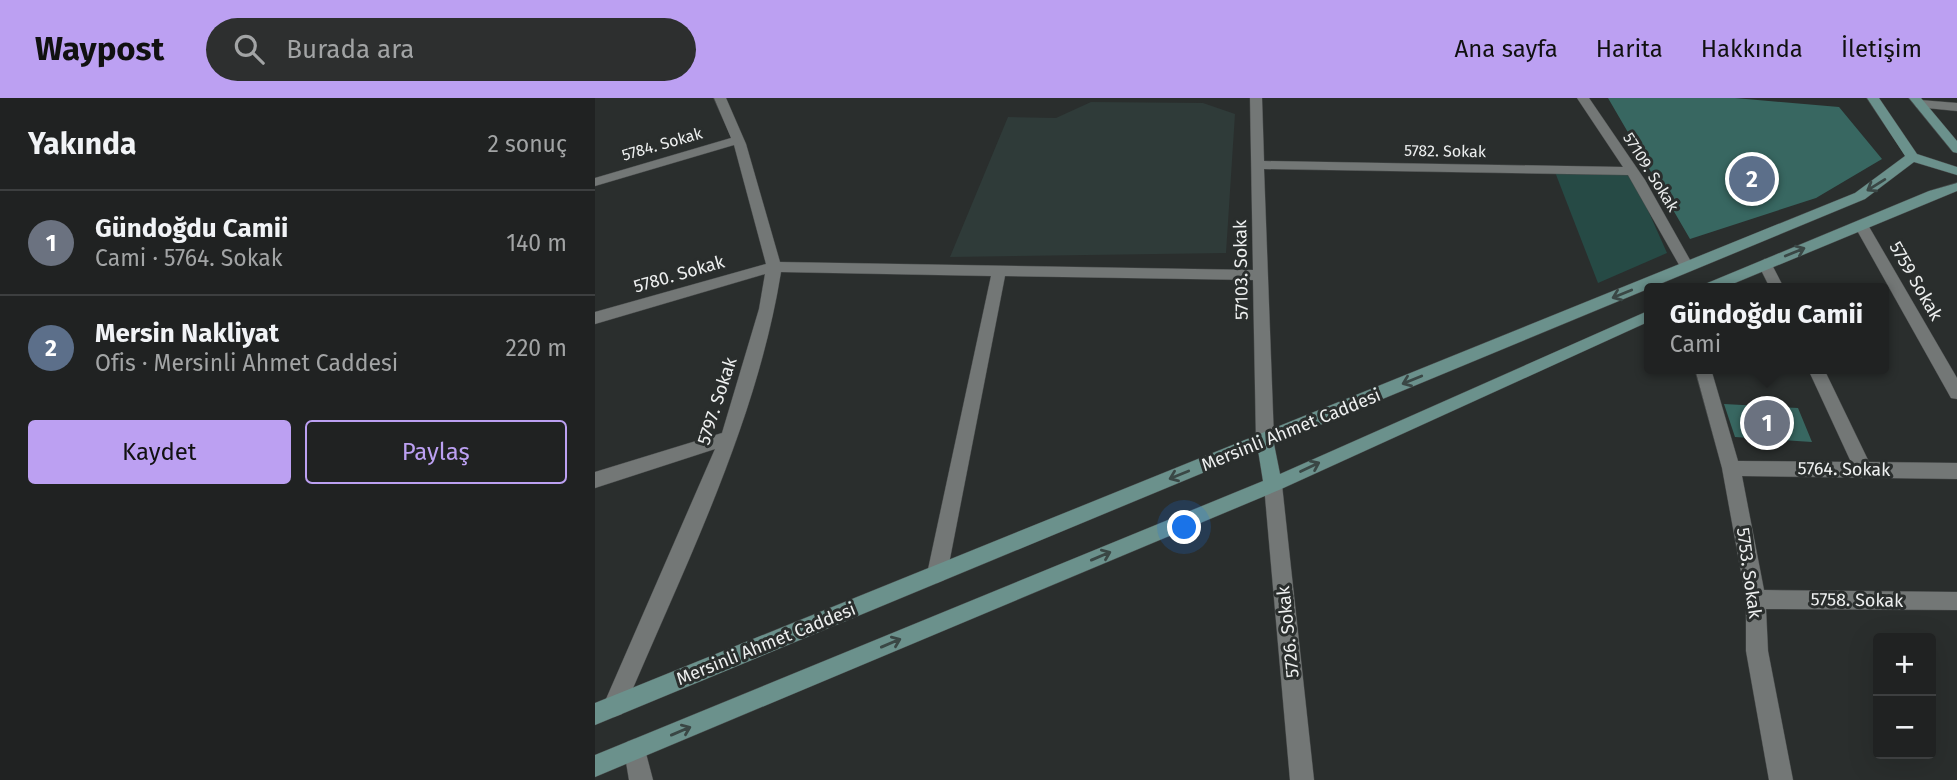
<!DOCTYPE html>
<html lang="tr">
<meta charset="utf-8">
<style>
:root{--surface:#202222;--page:#2d2f2f;--text:#f1f3f6;--muted:#a2a4a5;--line:#3d3f40;--accent:#bca0f2}
body{margin:0;font-family:"Fira Sans",sans-serif;background:var(--page);color:var(--text)}
.controls{position:absolute;right:21px;bottom:21px;display:grid;overflow:hidden;border-radius:7px;box-shadow:0 7px 28px #0002}
.controls button{width:63px;height:63px;display:grid;place-items:center;padding:0;border:0;border-bottom:2px solid var(--line);background:var(--surface);color:var(--text);font:35px sans-serif}
.you{position:absolute;left:590px;top:430px;width:24px;height:24px;margin:-18px;border:5px solid #fff;border-radius:50%;background:#1a73e8;box-shadow:0 0 0 10px #1a73e833}
.badge{display:grid;place-items:center;width:46px;height:46px;border-radius:50%;background:var(--accent);color:#fff;font-size:23px;font-weight:700}
.pin{position:absolute;translate:-50% -50%;border:4px solid #fff;box-shadow:0 2px 7px #0006}
.popup{position:absolute;left:1049px;top:185px;width:245px;height:91px;box-sizing:border-box;display:grid;place-content:center;border-radius:7px;background:var(--surface);filter:drop-shadow(0 2px 5px #0005);font-size:23px;white-space:nowrap;color:var(--muted)}
.popup b{font-size:26px;color:var(--text)}
.popup::after{content:'';position:absolute;left:50%;top:100%;margin-left:-14px;border:14px solid transparent;border-top-color:var(--surface)}
.list{margin:0;padding:0;list-style:none}
h2{display:flex;justify-content:space-between;align-items:center;height:91px;margin:0;padding:0 28px;font-size:30px}
h2 small{font-size:23px;font-weight:400;color:var(--muted)}
.list li{display:grid;grid-template-columns:46px 1fr auto;gap:21px;align-items:center;box-sizing:border-box;height:105px;padding:0 28px;border-top:2px solid var(--line)}
.list b{display:block;font-size:26px;white-space:nowrap}
.list p{margin:0;font-size:23px;white-space:nowrap;color:var(--muted)}
.list em{font-size:23px;font-style:normal;color:var(--muted)}
.actions{display:flex;gap:14px;padding:21px 28px}
.actions a{flex:1;padding:16px 0;border:2px solid var(--accent);border-radius:7px;text-align:center;font-size:24px;color:var(--accent)}
.actions .main{background:var(--accent);color:#111}
.icon{flex:none;width:38px;height:38px;fill:none;stroke:currentColor;stroke-width:2;stroke-linecap:round;stroke-linejoin:round}
.map{position:relative;flex:none;width:1362px;height:682px;overflow:hidden}
header{display:flex;align-items:center;gap:42px;box-sizing:border-box;height:98px;padding:0 35px;background:var(--accent);color:#111}
header strong{font-size:33px}
nav{display:flex;gap:38px;margin-inline-start:auto;font-size:24px}
.search{width:490px;height:63px;background:var(--page);display:flex;align-items:center;gap:18px;box-sizing:border-box;padding:0 24px;border-radius:38px;color:var(--muted);font-size:26px}
main{display:flex}
aside{flex:1;background:var(--surface)}
.map>svg:first-child{display:block}
.built{fill:#2f3b39}
.green{fill:#264a45}
.building{fill:#386761}
.lines{fill:none;stroke-linecap:round;stroke-linejoin:round}
.street-casing{stroke:#474a4a;stroke-width:1}
.secondary-casing{stroke:#474a4a;stroke-width:1}
.street{fill:#737776;fill-rule:evenodd}
.secondary{fill:#6b918c;fill-rule:evenodd}
.oneway{stroke:#3a4745}
.labels{text-anchor:middle;dominant-baseline:central;stroke-width:6;stroke-linejoin:round;paint-order:stroke}
.far-street-label{font-size:16px;fill:#edefef;stroke:#2a2e2d}
.street-label{font-size:18px;fill:#edefef;stroke:#2a2e2d}
</style>
<header>
<strong>Waypost</strong>
<div class="search"><svg class="icon" aria-label="search" viewBox="0 0 24 24"><circle cx="10" cy="10" r="6"/><path d="M15 15l6 6"/></svg>Burada ara</div>
<nav><a>Ana sayfa</a><a>Harita</a><a>Hakkında</a><a>İletişim</a></nav>
</header>
<main>
<aside>
<h2>Yakında<small>2 sonuç</small></h2>
<ul class="list">
<li><span class="badge" style="background:#6b7280">1</span><div><b>Gündoğdu Camii</b><p>Cami · 5764. Sokak</p></div><em>140 m</em></li>
<li><span class="badge" style="background:#5c6f8a">2</span><div><b>Mersin Nakliyat</b><p>Ofis · Mersinli Ahmet Caddesi</p></div><em>220 m</em></li>
</ul>
<div class="actions"><a class="main">Kaydet</a><a>Paylaş</a></div>
</aside>
<div class="map">
<svg width="1362" height="682" viewBox="0 0 1362 682">
<rect width="100%" height="100%" fill="#2a2e2d"/>
<path class="built" d="M496 4 608 5 640 16 631 155 355 159 413 19 461 20Z"/>
<path class="green" d="M960 74H1036L1072 155 1003 185Z"/>
<path class="building" d="M1013 0H1140L1244 9 1287 61 1221 100 1095 141Z
M1129 306 1203 310 1217 344 1140 339Z"/>
<g class="lines">
<defs>
<path id="street" d="M119 0H131L151 46 185 164 658 172 655 0H667L669 63 1028 69 982 0H994L1050 82 1099 169 1097 172H1087L1033 77 669 71 679 342 676 347H664L661 342 658 182 410 178 352 476 349 482 342 485 335 482 332 476 396 178 186 174C161 329 87 473 27 616L19 619 11 616 8 608 120 351 0 390V374L127 335 164 211 170 176 0 226V214L171 166 139 47 0 88V80L136 40Z
M1325 2 1362 5V13L1321 9V3Z
M1266 123 1273 127 1362 280V301L1356 300 1259 127Z
M1170 161 1175 163 1189 190H1175L1163 166Z
M1100 271H1116L1143 363 1256 364 1213 271H1229L1274 364 1362 365V381L1147 378 1169 492 1362 494V512L1171 511 1173 553 1198 682H1174L1151 553V501L1127 370Z
M678 379 684 382 687 387 719 682H695L669 387 672 382Z
M40 641 48 644 58 682H34L29 652 32 644Z"/>
<path id="secondary" d="M1272 0H1284L1322 56 1362 69V77L1319 64 1270 101 679 346 685 376 1055 212V223L684 392 0 679V657L668 383 663 352 0 627V605L1260 95 1310 58Z
M1314 0H1326L1362 43V55L1358 54Z
M1362 85V93L1128 190H1108L1110 186 1334 93Z"/>
</defs>
<use href="#street" class="street-casing"/>
<use href="#secondary" class="secondary-casing"/>
<use href="#street" class="street"/>
<use href="#secondary" class="secondary"/>
</g>
<defs><path id="oneway-shaft" d="M-6 0H5M1.5-3L5.5 0L1.5 3" fill="none" stroke-width="1.6" stroke-linecap="round" stroke-linejoin="round" transform="scale(1.75)"/></defs>
<g class="oneway">
<use href="#oneway-shaft" transform="translate(1281 87) rotate(148)"/>
<use href="#oneway-shaft" transform="translate(1200 154) rotate(-22)"/>
<use href="#oneway-shaft" transform="translate(1027 196) rotate(158)"/>
<use href="#oneway-shaft" transform="translate(817 282) rotate(158)"/>
<use href="#oneway-shaft" transform="translate(715 369) rotate(-25)"/>
<use href="#oneway-shaft" transform="translate(584 377) rotate(158)"/>
<use href="#oneway-shaft" transform="translate(506 458) rotate(-23)"/>
<use href="#oneway-shaft" transform="translate(296 545) rotate(-23)"/>
<use href="#oneway-shaft" transform="translate(86 633) rotate(-23)"/>
</g>
<g class="labels">
<g class="far-street-label">
<text transform="translate(67 46) rotate(-16)">5784. Sokak</text>
<text transform="translate(850 53) rotate(1)">5782. Sokak</text>
<text transform="translate(1056 74) rotate(58)">57109. Sokak</text>
</g>
<g class="street-label">
<text transform="translate(646 172) rotate(-91)">57103. Sokak</text>
<text transform="translate(84 176) rotate(-16)">5780. Sokak</text>
<text transform="translate(1321 183) rotate(60)">5759 Sokak</text>
<text transform="translate(122 303) rotate(-72)">5797. Sokak</text>
<text transform="translate(696 332) rotate(-22)">Mersinli Ahmet Caddesi</text>
<text transform="translate(1249 371) rotate(1)">5764. Sokak</text>
<text transform="translate(1154 475) rotate(82)">5753. Sokak</text>
<text transform="translate(1262 502) rotate(1)">5758. Sokak</text>
<text transform="translate(693 534) rotate(-96)">5726. Sokak</text>
<text transform="translate(171 546) rotate(-22)">Mersinli Ahmet Caddesi</text>
</g>
</g>
</svg>
<div class="controls">
<button>+</button>
<button>−</button>
</div>
<div class="you"></div>
<div class="pin badge" style="left:1172px;top:325px;background:#6b7280">1</div>
<div class="popup"><b>Gündoğdu Camii</b>Cami</div>
<div class="pin badge" style="left:1157px;top:81px;background:#5c6f8a">2</div>
</div>
</main>
